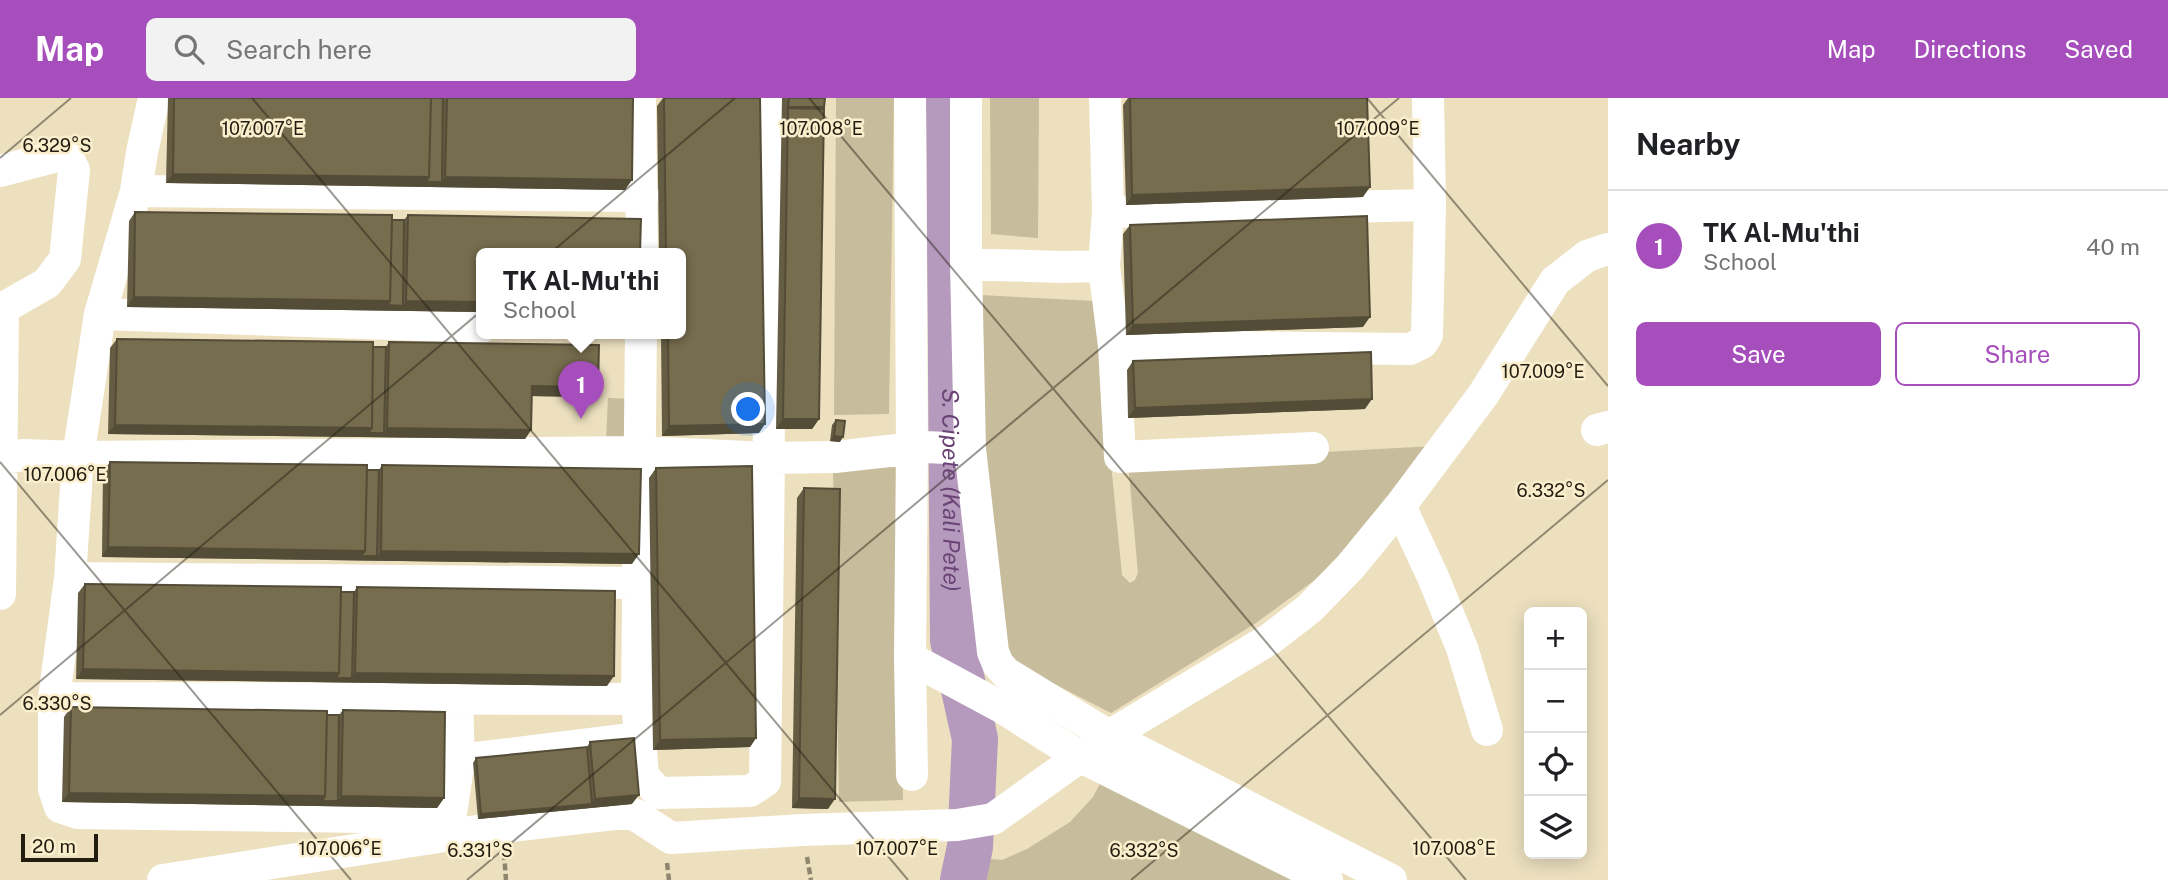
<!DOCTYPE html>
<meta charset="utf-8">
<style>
:root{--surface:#fff;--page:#f2f2f2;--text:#202124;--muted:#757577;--line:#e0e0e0;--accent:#a64fbc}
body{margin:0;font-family:"Public Sans",sans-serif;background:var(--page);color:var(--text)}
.controls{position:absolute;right:21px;bottom:21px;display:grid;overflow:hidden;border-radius:10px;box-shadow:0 4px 18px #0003}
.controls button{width:63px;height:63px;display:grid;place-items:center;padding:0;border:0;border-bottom:2px solid var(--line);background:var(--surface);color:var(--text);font:35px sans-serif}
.scale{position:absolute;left:21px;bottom:18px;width:77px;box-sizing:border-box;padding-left:7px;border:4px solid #221d11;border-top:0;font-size:19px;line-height:24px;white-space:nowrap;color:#221d11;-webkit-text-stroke:5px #faeecc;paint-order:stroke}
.you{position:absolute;left:749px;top:312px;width:24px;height:24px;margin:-18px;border:5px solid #fff;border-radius:50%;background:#1a73e8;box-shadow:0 0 0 10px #1a73e833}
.badge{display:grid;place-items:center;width:46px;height:46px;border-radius:50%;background:var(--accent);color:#fff;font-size:23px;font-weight:700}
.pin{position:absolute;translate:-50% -58px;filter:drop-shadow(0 2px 4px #0008)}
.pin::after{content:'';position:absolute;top:37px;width:24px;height:21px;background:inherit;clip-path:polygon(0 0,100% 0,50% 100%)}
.popup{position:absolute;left:476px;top:150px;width:210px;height:91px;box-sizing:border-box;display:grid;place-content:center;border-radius:10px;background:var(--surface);filter:drop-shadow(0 2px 5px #0005);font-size:23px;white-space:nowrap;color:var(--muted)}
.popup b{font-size:26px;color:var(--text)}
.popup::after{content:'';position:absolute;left:50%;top:100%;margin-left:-14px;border:14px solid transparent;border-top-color:var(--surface)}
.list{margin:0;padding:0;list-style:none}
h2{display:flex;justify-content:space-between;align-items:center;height:91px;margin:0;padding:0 28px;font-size:30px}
h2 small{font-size:23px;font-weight:400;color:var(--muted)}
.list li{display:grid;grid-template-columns:46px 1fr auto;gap:21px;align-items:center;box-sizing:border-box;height:112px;padding:0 28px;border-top:2px solid var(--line)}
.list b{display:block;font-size:26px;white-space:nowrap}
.list p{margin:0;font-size:23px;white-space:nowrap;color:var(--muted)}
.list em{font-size:23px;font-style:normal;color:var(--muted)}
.actions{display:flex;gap:14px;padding:21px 28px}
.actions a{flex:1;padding:16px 0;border:2px solid var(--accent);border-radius:10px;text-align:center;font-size:24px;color:var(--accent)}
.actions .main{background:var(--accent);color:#fff}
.icon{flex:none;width:38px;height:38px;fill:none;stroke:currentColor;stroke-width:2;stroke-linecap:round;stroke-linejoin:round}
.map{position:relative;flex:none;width:1608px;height:782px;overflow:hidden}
header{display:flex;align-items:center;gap:42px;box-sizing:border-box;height:98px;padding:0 35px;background:var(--accent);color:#fff}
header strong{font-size:33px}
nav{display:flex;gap:38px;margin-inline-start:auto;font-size:24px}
.search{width:490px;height:63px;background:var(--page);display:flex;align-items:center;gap:18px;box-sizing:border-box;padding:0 24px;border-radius:10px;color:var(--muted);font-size:26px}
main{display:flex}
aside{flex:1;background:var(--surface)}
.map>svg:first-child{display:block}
.green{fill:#c7bc9b}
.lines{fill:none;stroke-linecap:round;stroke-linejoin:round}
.river{stroke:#b59abd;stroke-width:46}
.path{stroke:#8f866f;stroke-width:4.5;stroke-dasharray:7 3.5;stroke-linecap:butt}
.minor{stroke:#fff;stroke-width:32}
.wall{fill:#655d43}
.shaded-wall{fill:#534c37}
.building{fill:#766c4e;stroke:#534c37;stroke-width:2}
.ticks{fill:none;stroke:#221d11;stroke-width:2;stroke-opacity:0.45}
.labels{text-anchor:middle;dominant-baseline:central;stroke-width:5;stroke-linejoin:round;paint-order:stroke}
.water-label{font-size:23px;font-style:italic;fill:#6a4475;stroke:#faeecc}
.ticks-label{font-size:18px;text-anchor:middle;fill:#221d11;stroke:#faeecc;stroke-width:5;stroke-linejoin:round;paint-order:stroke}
</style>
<header>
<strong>Map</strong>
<div class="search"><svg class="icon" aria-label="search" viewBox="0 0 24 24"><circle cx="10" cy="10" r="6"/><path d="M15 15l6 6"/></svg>Search here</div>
<nav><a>Map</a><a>Directions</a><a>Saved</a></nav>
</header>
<main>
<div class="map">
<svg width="1608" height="782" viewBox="0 0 1608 782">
<rect width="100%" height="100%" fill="#ece0bf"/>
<path class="green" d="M836 0H894L889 316 834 317Z
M990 0H1039L1038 140 991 136Z
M980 197 1095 203 1122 477 1130 485 1135 482 1138 475 1128 365 1434 348 1338 465 1256 525 1111 615 1007 562 980 394Z
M608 300 637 301 636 344 606 343Z
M897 369 903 702 839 704 833 371Z
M1104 678 1293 782H971L979 760 1002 762 1027 751 1070 724 1093 699Z"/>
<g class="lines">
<path class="river" id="s1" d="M949 0 953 542 975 641 970 749 963 782"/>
<path class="path" d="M504 755 506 782
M807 759 811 782
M667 765 669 782"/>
<path class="minor" d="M154 0 142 54 136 93 100 216 78 359 70 480 54 600V691L60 709 78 715 441 720 451 715 459 662 457 600
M640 0 642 155
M910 0 912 350 910 560 1003 610 1079 658 1327 782
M966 0V166L970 351 993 554 998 566 1006 575 1109 638 1391 782
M0 73 61 57 68 60 74 72 65 161 47 185 0 212
M136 93 643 98
M1108 114 1430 107
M966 166 1060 169 1104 168 1108 114 1105 0
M1104 168 1114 248 1120 359 1313 350
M100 216 481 229
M641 235 637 601 643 678 659 695 750 693 765 683 769 360 766 0
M1114 248 1410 251 1422 245 1427 237 1430 107 1428 0
M1597 332 1608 329
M0 360 24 357 78 359 641 354 769 360 835 359 924 349 970 351
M1400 408 1433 479 1462 550 1487 632
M70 480 637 485
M0 496 3 211
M910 560 912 677
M54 600 637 601
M459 662 631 641
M163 782 502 729 614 716H634L671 740 802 732 957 727 993 721 1109 638 1270 541 1309 511 1350 469 1400 408 1483 297 1555 183 1587 158 1608 151"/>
</g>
<path class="wall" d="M168 0H633L625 92 166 85Z
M663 0H760L759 335 662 338 661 235H681V155H659L657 8Z
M782 0H825L824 9 823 11 819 321 812 331H776Z
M1128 0H1367L1363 99 1126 107 1123 7Z
M135 114 404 122 408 117 481 155V214L127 209 129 123Z
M1130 127 1363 229 1126 237 1123 136Z
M117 241 373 249H386L389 244 598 289 592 299 532 298 531 332 525 341 108 336 110 250Z
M1133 263 1365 311 1128 320 1127 272Z
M836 322 840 344 830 343 832 327Z
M110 364 367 372H379L382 367 632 466 102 459 103 373Z
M656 370 756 640 750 649 653 652 649 380Z
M804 390 828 711 792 710 797 400Z
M85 486 354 494 357 489 607 588 76 581 78 495Z
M71 609 327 617H339L343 612 444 700 437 710 62 704 64 619Z
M590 644 632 706 478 721 473 665 476 660 587 649Z"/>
<path class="shaded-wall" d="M788 9H824L818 19 788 10 782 19Z
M173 76 429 79 442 84 445 79 632 82 625 92 166 85Z
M1370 89 1363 99 1126 107 1132 97Z
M134 199 390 203 403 208 406 203 481 204V214L127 209Z
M1370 219 1363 229 1126 237 1133 227Z
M532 288 598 289 592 299 526 298Z
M1372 301 1365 311 1128 320 1135 310Z
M783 321H819L812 331H776Z
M765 326 759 335 662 338 669 328Z
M115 327 372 330 384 335 387 330 531 332 525 341 108 336Z
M834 338 843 339 840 344 830 343Z
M108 449 365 453 377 458 381 453 639 456 632 466 102 459Z
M83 571 339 575 352 580 355 575 614 578 607 588 76 581Z
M756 640 750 649 653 652 660 642Z
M69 695 325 698 318 708 62 704Z
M639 697 632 706 478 721 481 716 592 706 595 701Z
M341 698 444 700 437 710 318 708 322 703H338Z
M799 700 835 701 828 711 792 710Z"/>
<path class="building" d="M174 0H431L429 79 173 76Z
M431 0H443L442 84H426L429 79Z
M447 0H633L632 82 445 79Z
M664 0H760L765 326 669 328 668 235H681V155H666Z
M789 0H825L824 9H788Z
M1130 0H1367L1370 89 1132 97Z
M788 10 824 11 819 321H783Z
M135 114 392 117 390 203 134 199Z
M408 117 641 121 640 155H481V204L406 203Z
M1367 118 1370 219 1133 227 1130 127Z
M392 122H404L403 208 387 207 390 203Z
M117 241 373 244 372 330 115 327Z
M389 244 599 247 598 289 532 288 531 332 387 330Z
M373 249H386L384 335H368L372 330Z
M1371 254 1372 301 1135 310 1133 263Z
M836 322 845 323 843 339 834 338Z
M110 364 367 367 365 453 108 449Z
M382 367 641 371 639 456 381 453Z
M752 368 756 640 660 642 656 370Z
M367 372H379L377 458H361L365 453Z
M804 390 840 391 835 701 799 700Z
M85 486 341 489 339 575 83 571Z
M357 489 615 493 614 578 355 575Z
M341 494H354L352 580H336L339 575Z
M71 609 327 613 325 698 69 695Z
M343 612 445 614 444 700 341 698Z
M327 617H339L338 703H322L325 698Z
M634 640 639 697 595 701 590 644Z
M587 649 592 706 481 716 476 660Z"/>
<path class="ticks" d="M252 0 908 782M809 0 1466 782M1367 0 1608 288M0 60 71 0M0 364 351 782M0 617 735 0M467 782 1399 0M1131 782 1608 382"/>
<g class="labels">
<g class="water-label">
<text stroke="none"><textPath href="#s1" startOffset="392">S. Cipete (Kali Pete)</textPath></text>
</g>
</g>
<g class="ticks-label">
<text x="263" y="37">107.007°E</text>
<text x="821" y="37">107.008°E</text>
<text x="1378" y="37">107.009°E</text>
<text x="57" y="54">6.329°S</text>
<text x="1543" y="280">107.009°E</text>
<text x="65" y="383">107.006°E</text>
<text x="1551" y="399">6.332°S</text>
<text x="57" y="612">6.330°S</text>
<text x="340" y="757">107.006°E</text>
<text x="897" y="757">107.007°E</text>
<text x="1454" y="757">107.008°E</text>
<text x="480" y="759">6.331°S</text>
<text x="1144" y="759">6.332°S</text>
</g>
</svg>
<div class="controls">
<button>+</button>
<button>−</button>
<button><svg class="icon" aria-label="locate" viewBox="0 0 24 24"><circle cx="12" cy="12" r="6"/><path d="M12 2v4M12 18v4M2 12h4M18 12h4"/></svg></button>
<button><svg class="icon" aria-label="layers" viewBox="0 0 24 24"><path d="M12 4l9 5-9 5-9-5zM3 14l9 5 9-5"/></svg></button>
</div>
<div class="scale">20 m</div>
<div class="you"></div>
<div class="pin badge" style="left:581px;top:321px">1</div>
<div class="popup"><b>TK Al-Mu'thi</b>School</div>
</div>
<aside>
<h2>Nearby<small></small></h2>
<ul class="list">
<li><span class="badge">1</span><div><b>TK Al-Mu'thi</b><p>School</p></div><em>40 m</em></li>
</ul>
<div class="actions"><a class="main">Save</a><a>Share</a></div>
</aside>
</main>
